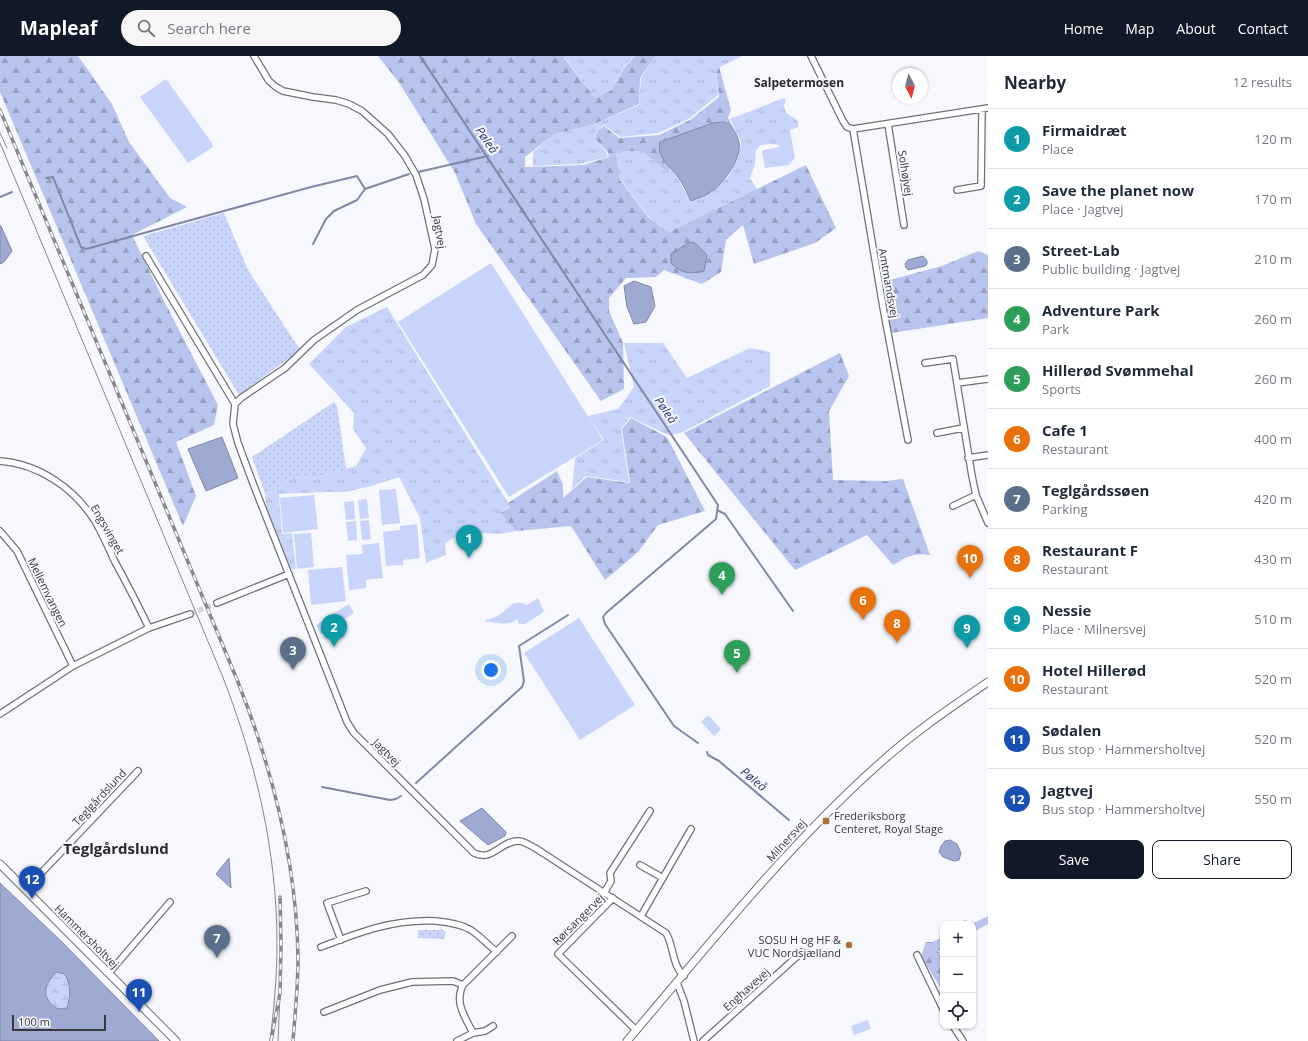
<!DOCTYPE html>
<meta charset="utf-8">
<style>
:root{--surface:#fff;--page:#f6f6f7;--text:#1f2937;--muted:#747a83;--line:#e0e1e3;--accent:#111827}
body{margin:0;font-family:"Open Sans",sans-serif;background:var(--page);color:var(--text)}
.controls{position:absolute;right:12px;bottom:12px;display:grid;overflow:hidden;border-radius:8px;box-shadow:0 1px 3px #0004}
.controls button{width:36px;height:36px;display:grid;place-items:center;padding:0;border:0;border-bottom:1px solid var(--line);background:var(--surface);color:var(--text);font:20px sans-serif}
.compass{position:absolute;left:892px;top:12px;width:36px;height:36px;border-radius:50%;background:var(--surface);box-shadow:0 1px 3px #0004;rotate:173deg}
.scale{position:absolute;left:12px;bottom:10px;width:94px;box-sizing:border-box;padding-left:4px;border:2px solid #38393c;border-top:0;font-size:11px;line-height:14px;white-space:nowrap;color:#38393c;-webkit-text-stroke:3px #f6f8fe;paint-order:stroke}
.you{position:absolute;left:491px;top:614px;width:14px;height:14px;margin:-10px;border:3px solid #fff;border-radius:50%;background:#1a73e8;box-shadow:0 0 0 6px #1a73e833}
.badge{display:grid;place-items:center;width:26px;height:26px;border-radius:50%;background:var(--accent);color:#fff;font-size:13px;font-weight:700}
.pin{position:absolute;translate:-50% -33px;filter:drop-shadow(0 1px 2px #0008)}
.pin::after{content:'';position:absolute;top:21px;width:14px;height:12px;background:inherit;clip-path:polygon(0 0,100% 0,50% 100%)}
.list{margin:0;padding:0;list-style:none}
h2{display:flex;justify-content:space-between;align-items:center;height:52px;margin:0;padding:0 16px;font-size:17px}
h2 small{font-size:13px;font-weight:400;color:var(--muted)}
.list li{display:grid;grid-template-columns:26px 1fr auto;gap:12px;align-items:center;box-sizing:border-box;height:60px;padding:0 16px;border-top:1px solid var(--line)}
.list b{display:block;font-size:15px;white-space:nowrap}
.list p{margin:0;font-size:13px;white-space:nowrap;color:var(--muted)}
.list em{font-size:13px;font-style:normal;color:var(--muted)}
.actions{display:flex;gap:8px;padding:12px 16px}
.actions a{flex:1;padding:9px 0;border:1px solid var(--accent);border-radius:8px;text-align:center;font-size:14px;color:var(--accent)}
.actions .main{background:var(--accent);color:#fff}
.icon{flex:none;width:22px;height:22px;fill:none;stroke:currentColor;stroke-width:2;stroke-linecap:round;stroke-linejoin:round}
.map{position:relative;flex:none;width:988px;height:985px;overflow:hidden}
header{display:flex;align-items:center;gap:24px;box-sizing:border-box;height:56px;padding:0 20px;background:var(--accent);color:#fff}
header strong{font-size:19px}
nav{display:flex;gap:22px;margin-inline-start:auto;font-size:14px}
.search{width:280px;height:36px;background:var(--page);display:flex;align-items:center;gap:10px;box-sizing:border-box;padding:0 14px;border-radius:22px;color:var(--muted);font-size:15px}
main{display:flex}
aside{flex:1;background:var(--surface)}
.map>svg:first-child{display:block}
.grass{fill:url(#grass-tufts)}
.forest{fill:url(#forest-firs)}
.wetland{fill:url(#wetland-marsh)}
.park{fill:url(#park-dots)}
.pitch{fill:#c9d4fb}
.water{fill:#9faad3;stroke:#8088a6;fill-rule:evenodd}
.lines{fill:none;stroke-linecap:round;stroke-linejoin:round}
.stream{stroke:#8088a6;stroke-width:2}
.minor-tunnel{stroke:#d0d2d7;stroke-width:5.5;stroke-dasharray:5.5 3;stroke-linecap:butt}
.minor-casing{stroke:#6f7177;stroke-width:8}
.tertiary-casing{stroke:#6f7177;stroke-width:9}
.minor{stroke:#fff;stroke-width:5.5}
.tertiary{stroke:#fff;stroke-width:7}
.tram{stroke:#85878b;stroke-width:1}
.rail-casing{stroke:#85878b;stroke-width:3.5}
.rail{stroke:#f6f8fe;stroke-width:2;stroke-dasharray:6;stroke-linecap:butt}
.poi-dot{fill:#ad7034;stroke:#f6f8fe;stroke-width:1.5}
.labels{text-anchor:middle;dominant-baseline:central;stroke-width:4;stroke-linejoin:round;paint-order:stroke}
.street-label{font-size:11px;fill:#38393c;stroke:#f6f8fe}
.poi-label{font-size:11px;fill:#38393c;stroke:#f6f8fe;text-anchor:start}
.neighbourhood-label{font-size:12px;font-weight:bold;fill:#292b30;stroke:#f6f8fe}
.water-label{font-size:12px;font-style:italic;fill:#2b3569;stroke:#f6f8fe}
.district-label{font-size:15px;font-weight:bold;fill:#292b30;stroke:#f6f8fe}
</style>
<header>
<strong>Mapleaf</strong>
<div class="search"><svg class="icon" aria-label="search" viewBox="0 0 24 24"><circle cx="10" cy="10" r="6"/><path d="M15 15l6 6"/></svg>Search here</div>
<nav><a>Home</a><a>Map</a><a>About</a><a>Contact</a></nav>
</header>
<main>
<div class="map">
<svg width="988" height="985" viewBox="0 0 988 985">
<defs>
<pattern id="grass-tufts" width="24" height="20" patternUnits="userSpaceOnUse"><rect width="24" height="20" fill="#c9d4fb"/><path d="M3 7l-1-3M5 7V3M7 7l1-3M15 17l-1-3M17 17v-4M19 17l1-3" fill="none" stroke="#adb7d8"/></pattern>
<pattern id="forest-firs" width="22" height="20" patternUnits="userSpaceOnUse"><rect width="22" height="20" fill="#b9c4ee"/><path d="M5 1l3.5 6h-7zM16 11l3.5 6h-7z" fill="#97a0c2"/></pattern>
<pattern id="wetland-marsh" width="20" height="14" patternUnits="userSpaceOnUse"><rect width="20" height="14" fill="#c9d4fb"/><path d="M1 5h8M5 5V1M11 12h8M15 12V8" fill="none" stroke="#adb7d8"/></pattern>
<pattern id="park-dots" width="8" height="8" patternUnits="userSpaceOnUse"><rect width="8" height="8" fill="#c9d4fb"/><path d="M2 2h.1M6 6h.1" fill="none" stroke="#adb7d8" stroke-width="1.8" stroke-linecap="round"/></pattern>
</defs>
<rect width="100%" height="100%" fill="#f6f8fe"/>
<path class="grass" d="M567 0H634L623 12 612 34 595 42 565 2Z
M656 0H742L716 13 718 39 689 63 658 77 620 81 604 69 596 75 595 83 606 96 608 101 580 108 533 110V96L555 78 592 69 639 49 641 22Z
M784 42 786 44 784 50 786 57 797 64 799 71 790 74 795 102 789 109 765 112 762 96 764 94 779 91V89L772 88 761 89 756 94 755 108 750 122 757 133 669 176 648 160 620 123 616 96 642 95 666 115 670 112 677 121 691 146 713 136 729 120 739 99 741 86 730 63Z
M387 251 510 450 500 457 516 475 500 478 465 476 445 487 446 499 426 507 420 462 399 421 371 430 345 436H326L279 438 282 478 292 477 296 513H291L268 457 265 441 288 422 318 421 356 410 366 392 353 373 354 357 309 308 346 271Z
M624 287H663L687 322 750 292 770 296V330L681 377 668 379 630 361 621 373 629 426 586 420 572 433 575 402 604 384 588 360 618 353 634 331Z"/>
<path class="forest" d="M0 0H78L112 48 129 86 170 142 187 151 132 179 165 247 218 349 214 369 176 386 196 440 183 470 0 36Z
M378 0H567L564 2 595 42 612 34 623 13 635 0H656L640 22 639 48 592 69 555 78 525 101V111L583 109 609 101 608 96 595 83 597 75 604 70 619 82 659 79 690 64 719 41 716 13 719 11 731 54 728 61 731 69 724 66 664 105 670 112 666 115 642 95 616 96 620 124 648 161 669 176 806 109 836 172 815 187 754 208 743 169 726 184 721 216 702 228 664 214 656 221 626 222 609 242V255L623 287 624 333 601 345 476 168 455 117 400 28Z
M978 195 988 199V262L891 277 882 226 942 210Z
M840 297 849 320 829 355 833 424 886 425 903 423 930 499C912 497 908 500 893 509L867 479 795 514 684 377Z
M631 362 667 381 705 455 658 469 638 496 605 524 571 470 516 475 500 457 510 451 508 447 557 415 563 429V442L587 421 630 427 622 373Z
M988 860V868L973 876V868H955L965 864 974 867Z
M943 881V892L938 895 943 904V931L941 933 921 900 926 886H932Z"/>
<path class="wetland" d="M56 916 65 918C71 931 71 938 67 952L58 954C40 943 43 929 56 916Z"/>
<path class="park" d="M224 157 248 214 300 294 239 339 143 180Z
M334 346 337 350 346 413 318 421 288 422 266 440 252 401Z
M441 873 446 876 444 883 418 882V874H438Z"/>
<path class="pitch" d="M166 23 212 87 213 91 188 107 140 41Z
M787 93 789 103 766 107 765 97Z
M491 207 603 384 509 441 398 266Z
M396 433 400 467 382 469 379 434Z
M314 439 318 473 283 477 280 442Z
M367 443 369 462 360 463 358 444Z
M354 445 355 463 346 464 344 446Z
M369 464 371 483 362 484 360 465Z
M356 465 357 484 348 485 346 466Z
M417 468 420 502 403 504V509L386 510 383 476 400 474V470Z
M311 477 314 511 297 513 294 478Z
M379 487 383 522 366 524V532L349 534 346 499 363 498 362 489Z
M342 511 346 545 311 549 308 514Z
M538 542 544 556 525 568H519L517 563C505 572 499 565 486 566L485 564C489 563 494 562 497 560 508 555 512 541 527 549Z
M349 548 354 557 338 567 332 558Z
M332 559 337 567 321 578 316 569Z
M579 562 635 649 580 684 524 597Z
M708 659 721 673 714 680 701 666Z
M868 964 871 973 854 979 851 970Z"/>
<path class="water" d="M724 66 731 69C734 74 738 81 739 86 742 102 725 125 714 134 708 139 698 142 691 145 687 137 683 128 678 121 670 110 656 101 660 86L713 67Z
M0 170H1L12 195 4 206 0 208Z
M690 186 695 187 707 199 704 215C688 218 683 218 671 207V198Z
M923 200 927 205V208L925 210 908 214 906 212 905 208 908 204Z
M634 225 651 231 655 250 646 266 634 268 627 251 624 230Z
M222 381 238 422 206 435 188 393Z
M482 752 506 776 505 780 488 789 460 765Z
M950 784 957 788 961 797 959 804 954 805 943 801 939 796 941 790 945 785Z
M229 802 231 832 216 818Z
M0 827 62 886 159 985H0ZM56 916 65 918C71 931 71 938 67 952L58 953C41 944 43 929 56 916Z"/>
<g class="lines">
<path class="stream" d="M420 0 718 449 716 463 606 557 603 561 605 568 674 670 698 687
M418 116 488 100
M46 122 53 121 81 191 86 193 311 131 357 120 365 133 409 118
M0 141 12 136
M313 188 326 163 334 155 357 144 365 133
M717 454 725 458 793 555
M707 696 708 699 719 705 789 764
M416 727 522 631 524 625 519 590 568 559
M322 731 390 744 396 743 401 740"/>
<path class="minor-tunnel" d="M190 558 217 547"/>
<defs>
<path id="minor" d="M811 0 843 65 847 71 853 73 988 52
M888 68 904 169
M853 73 883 251 908 384
M957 134 981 130 982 53
M146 200 235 348 233 368 238 387 254 430 347 666 354 677 474 797C493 806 500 785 518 785 526 785 536 793 543 797
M925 307 953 303 972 420 976 439 988 467
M957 327 988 323
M235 348 241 342 285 312 314 284 357 254 423 219 432 209 435 193 424 143 416 119 405 100 388 78 362 55 349 48 336 44 313 41 283 35 276 31 269 25 254 0
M937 377 963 372
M968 402 988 399
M0 405C39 408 74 432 95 465 102 477 108 491 114 504 126 526 138 549 149 572
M953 450 976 439
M0 475 17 495 73 610
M217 547 289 518
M0 658 73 610 149 572 190 558
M546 799 666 877C674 890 672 910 684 920
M640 809 663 822
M26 833 138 715
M604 837 611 825 610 817 650 755
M613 842 558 898 636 974
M641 860 691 773
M341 884 327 847 366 835
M321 891C360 876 393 863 436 865 447 866 461 868 471 874 480 880 488 889 497 896
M917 899 943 953
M109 917 170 846
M677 927 684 945 694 985
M324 956 380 934 412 926 453 925 463 929
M953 970 963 985
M473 977C465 961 454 946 463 929L512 880
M457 985 473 977 485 975 493 970
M703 985 802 896"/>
<path id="tertiary" d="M0 808 176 985
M627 985C708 890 786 791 879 708 913 677 950 652 988 626"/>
</defs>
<use href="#minor" class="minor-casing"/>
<use href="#tertiary" class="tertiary-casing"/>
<use href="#minor" class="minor"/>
<use href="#tertiary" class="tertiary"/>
<path class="tram" d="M0 77 7 92
M0 87 222 619C256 706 277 795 277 888 277 921 274 953 270 985
M278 985 280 939"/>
<defs>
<path id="rail" d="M0 54 238 626C273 715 297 808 298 903 298 931 295 958 293 985
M271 985 280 937 281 889 280 841"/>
</defs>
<use href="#rail" class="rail-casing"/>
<use href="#rail" class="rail"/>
</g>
<g class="poi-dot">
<rect x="822" y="761" width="8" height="8" rx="2"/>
<circle cx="849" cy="889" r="4"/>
</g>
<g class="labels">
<g class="street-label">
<text transform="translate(906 117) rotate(81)">Solhøjvej</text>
<text transform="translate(440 176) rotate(81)">Jagtvej</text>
<text transform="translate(889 227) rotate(80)">Amtmandsvej</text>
<text transform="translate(108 473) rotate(60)">Engsvinget</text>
<text transform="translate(48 536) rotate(64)">Mellemvangen</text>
<text transform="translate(387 696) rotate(45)">Jagtvej</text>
<text transform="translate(99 741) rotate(-47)">Teglgårdslund</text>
<text transform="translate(786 784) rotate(-48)">Milnersvej</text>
<text transform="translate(578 863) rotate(-45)">Rørsangervej</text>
<text transform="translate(87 880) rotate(45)">Hammersholtvej</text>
<text transform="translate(746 933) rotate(-42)">Enghavevej</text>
</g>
<g class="poi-label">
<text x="834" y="759">Frederiksborg<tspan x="834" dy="13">Centeret, Royal Stage</tspan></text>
<text x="841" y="883" text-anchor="end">SOSU H og HF &amp;<tspan x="841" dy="13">VUC Nordsjælland</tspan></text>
</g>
<g class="neighbourhood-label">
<text x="799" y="26">Salpetermosen</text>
</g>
<g class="water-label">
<text transform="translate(487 84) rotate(56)">Pøleå</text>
<text transform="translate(666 354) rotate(56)">Pøleå</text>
<text transform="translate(754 723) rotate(40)">Pøleå</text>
</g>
<g class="district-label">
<text x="116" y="792">Teglgårdslund</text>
</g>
</g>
</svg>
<div class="controls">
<button>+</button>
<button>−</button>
<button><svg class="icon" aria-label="locate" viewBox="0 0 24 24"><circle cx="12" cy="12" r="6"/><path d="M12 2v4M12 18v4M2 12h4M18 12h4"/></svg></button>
</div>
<svg class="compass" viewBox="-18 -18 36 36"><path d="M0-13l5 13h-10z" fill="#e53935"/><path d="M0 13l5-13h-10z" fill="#747a83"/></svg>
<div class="scale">100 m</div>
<div class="you"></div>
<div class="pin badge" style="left:469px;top:502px;background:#0f9aa8">1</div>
<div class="pin badge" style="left:334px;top:591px;background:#0f9aa8">2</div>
<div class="pin badge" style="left:293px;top:614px;background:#5c6f8a">3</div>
<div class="pin badge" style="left:722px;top:539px;background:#2e9e5b">4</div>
<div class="pin badge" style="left:737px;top:617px;background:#2e9e5b">5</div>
<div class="pin badge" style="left:863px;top:564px;background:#e8710a">6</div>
<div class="pin badge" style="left:217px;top:902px;background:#5c6f8a">7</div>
<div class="pin badge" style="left:897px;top:587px;background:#e8710a">8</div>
<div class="pin badge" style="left:967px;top:592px;background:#0f9aa8">9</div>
<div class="pin badge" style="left:970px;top:522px;background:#e8710a">10</div>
<div class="pin badge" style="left:139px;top:956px;background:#1a4fb4">11</div>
<div class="pin badge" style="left:32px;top:843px;background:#1a4fb4">12</div>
</div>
<aside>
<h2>Nearby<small>12 results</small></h2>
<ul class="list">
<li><span class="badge" style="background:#0f9aa8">1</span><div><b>Firmaidræt</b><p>Place</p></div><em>120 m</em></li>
<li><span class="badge" style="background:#0f9aa8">2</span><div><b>Save the planet now</b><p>Place · Jagtvej</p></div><em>170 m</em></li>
<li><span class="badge" style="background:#5c6f8a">3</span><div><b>Street-Lab</b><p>Public building · Jagtvej</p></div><em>210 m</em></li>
<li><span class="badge" style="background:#2e9e5b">4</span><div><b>Adventure Park</b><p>Park</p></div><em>260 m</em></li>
<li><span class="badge" style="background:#2e9e5b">5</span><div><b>Hillerød Svømmehal</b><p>Sports</p></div><em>260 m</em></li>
<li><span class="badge" style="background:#e8710a">6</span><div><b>Cafe 1</b><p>Restaurant</p></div><em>400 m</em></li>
<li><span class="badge" style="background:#5c6f8a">7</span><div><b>Teglgårdssøen</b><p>Parking</p></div><em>420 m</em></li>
<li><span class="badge" style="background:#e8710a">8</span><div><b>Restaurant F</b><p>Restaurant</p></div><em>430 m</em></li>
<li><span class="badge" style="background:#0f9aa8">9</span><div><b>Nessie</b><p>Place · Milnersvej</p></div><em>510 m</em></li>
<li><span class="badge" style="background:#e8710a">10</span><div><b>Hotel Hillerød</b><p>Restaurant</p></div><em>520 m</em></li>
<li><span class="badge" style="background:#1a4fb4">11</span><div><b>Sødalen</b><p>Bus stop · Hammersholtvej</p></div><em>520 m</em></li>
<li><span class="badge" style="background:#1a4fb4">12</span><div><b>Jagtvej</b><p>Bus stop · Hammersholtvej</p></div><em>550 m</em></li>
</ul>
<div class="actions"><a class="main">Save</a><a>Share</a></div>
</aside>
</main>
